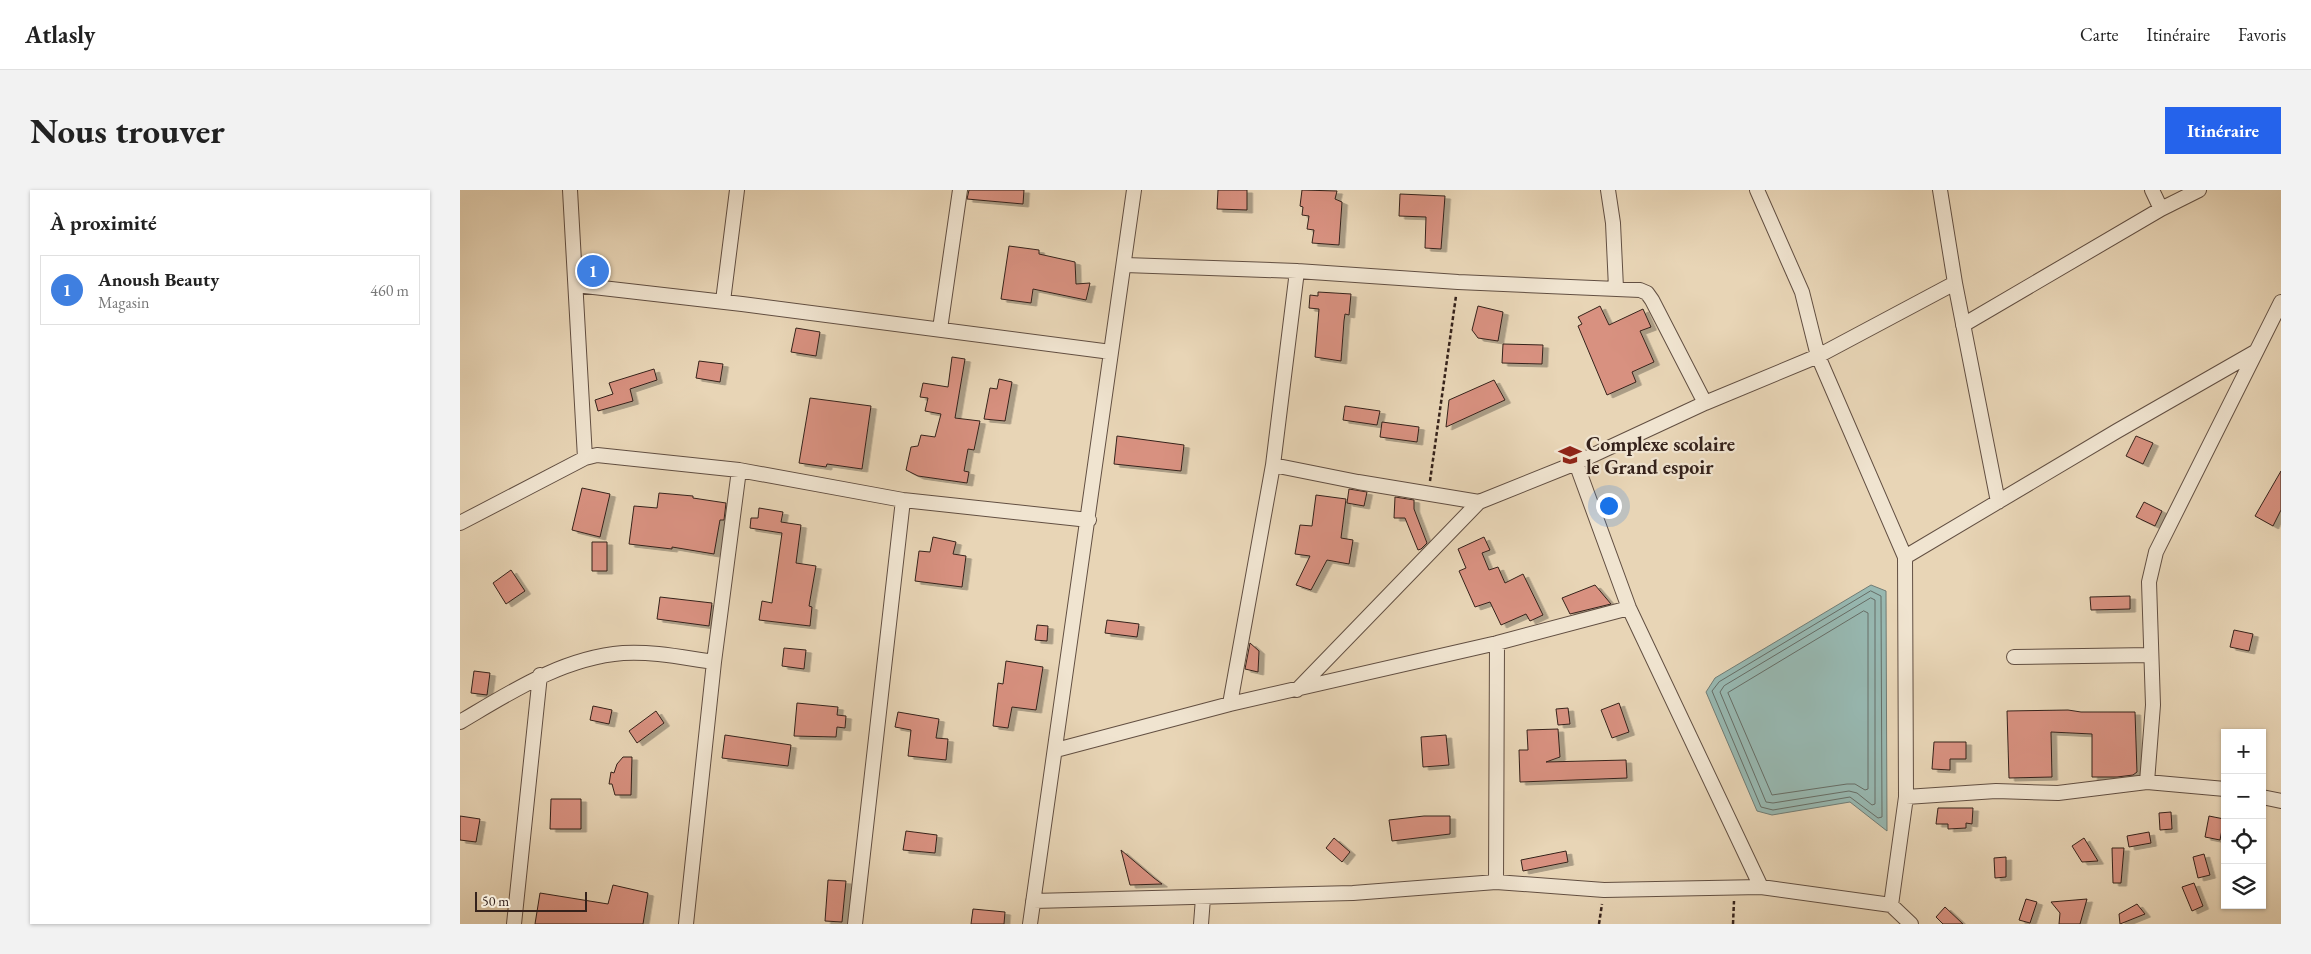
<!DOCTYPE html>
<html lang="fr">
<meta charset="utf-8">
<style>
:root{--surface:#fff;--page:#f2f2f2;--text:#222;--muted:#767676;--line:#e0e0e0;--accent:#2563eb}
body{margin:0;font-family:"EB Garamond",serif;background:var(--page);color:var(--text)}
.controls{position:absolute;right:15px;bottom:15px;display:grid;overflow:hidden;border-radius:0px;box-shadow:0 1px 4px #0004}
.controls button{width:45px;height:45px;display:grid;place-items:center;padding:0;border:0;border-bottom:1px solid var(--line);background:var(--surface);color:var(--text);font:25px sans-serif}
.scale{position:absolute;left:15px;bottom:12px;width:112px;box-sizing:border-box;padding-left:5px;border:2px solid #35221b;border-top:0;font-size:14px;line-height:18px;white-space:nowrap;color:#35221b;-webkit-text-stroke:4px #f0e4d0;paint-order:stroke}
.you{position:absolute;left:1148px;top:315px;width:18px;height:18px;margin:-12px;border:4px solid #fff;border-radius:50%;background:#1a73e8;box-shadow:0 0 0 8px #1a73e833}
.badge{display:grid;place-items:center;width:32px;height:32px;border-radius:50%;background:var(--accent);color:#fff;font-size:16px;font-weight:700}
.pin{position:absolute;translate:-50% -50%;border:2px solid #fff;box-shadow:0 1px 5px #0006}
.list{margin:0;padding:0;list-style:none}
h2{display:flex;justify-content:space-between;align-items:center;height:65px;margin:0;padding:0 20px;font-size:21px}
h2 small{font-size:16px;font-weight:400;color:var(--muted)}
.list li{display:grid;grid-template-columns:32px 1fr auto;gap:15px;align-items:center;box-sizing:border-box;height:70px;margin:0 10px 10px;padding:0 10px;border:1px solid var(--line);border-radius:0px}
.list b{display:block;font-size:19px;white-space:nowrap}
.list p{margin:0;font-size:16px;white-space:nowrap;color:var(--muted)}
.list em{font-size:16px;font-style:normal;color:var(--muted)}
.icon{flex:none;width:28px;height:28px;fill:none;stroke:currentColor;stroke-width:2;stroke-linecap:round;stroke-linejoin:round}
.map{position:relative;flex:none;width:1821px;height:734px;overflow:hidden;border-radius:0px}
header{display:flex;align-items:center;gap:30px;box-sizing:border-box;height:70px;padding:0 25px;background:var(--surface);border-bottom:1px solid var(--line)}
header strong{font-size:24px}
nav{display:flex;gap:28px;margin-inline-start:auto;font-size:18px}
.intro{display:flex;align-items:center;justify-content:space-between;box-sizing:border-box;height:120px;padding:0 30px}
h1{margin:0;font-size:35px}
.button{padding:12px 22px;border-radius:0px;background:var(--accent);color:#fff;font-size:18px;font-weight:700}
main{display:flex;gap:30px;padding:0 30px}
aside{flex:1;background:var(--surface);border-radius:0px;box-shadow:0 1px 4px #0004}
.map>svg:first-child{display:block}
.water{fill:#97b8b1;stroke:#707c75}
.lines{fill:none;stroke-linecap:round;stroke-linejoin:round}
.shore{stroke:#666d66;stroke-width:1}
.building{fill:#d89180;stroke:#35221b;filter:url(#shadow)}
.street-casing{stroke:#624f42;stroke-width:16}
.path{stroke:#35221b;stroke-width:2.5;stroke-dasharray:4 2.5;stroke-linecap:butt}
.street{stroke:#f0e4d0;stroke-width:14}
.labels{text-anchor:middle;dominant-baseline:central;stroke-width:4.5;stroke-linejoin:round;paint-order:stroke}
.poi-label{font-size:20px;font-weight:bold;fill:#35221b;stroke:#f0e4d0;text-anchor:start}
</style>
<header>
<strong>Atlasly</strong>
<nav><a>Carte</a><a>Itinéraire</a><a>Favoris</a></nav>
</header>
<div class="intro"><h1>Nous trouver</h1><a class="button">Itinéraire</a></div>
<main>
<aside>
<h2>À proximité<small></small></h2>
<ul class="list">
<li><span class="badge" style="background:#3f7fe0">1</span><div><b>Anoush Beauty</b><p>Magasin</p></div><em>460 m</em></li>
</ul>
</aside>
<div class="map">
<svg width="1821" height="734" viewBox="0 0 1821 734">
<defs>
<filter id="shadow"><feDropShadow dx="5.5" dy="3" stdDeviation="0" flood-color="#0004"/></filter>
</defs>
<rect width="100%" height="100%" fill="#e8d5b6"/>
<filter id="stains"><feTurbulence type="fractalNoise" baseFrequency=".004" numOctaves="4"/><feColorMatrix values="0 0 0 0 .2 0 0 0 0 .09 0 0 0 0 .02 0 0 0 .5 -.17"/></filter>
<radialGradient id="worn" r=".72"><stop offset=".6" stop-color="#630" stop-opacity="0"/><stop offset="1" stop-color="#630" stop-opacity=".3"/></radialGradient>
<path class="water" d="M1411 395 1426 401 1427 641 1390 612 1312 625 1297 621 1246 502 1255 488Z"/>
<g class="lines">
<path class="shore" d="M1411 401 1421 406 1422 627 1418 628 1390 607 1313 620 1301 617 1252 501 1259 492Z
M1411 408 1415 410V614L1412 615 1397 603 1389 601 1313 613 1306 612 1260 502 1264 496Z
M1404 421 1408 423V599L1405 600 1395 594H1387L1312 605 1268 503Z"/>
</g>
<path class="building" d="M509 0H564L563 14 507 9Z
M758 0H787V20L757 19Z
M842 0 877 1 875 9 882 12 879 55 852 53 854 40 847 39 849 26 842 25 843 17 840 16Z
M940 4 985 6 981 59 965 58 966 27 939 26Z
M549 56 579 60V64L615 72 616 94 630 93 626 110 573 99 571 113 541 109Z
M858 102 891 104 889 125 885 124 884 131 881 171 855 167 859 119 849 118 850 105 858 106Z
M1018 116 1043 122 1038 151 1018 148 1012 140Z
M1140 116 1149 135 1183 119 1191 137 1180 141 1194 172 1172 182 1176 192 1147 205 1118 136 1122 134 1118 127Z
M336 138 360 142 356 166 331 162Z
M1043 154 1083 155 1082 174 1042 173Z
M492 167 505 169 495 228 520 231 514 260 508 259 504 281 509 282 507 293 458 286 446 280 451 257 458 256 461 245 475 247 481 224 465 221 468 208 460 207 463 193 488 197Z
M239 171 263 174 260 192 236 188Z
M194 179 197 190 170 199 173 211 138 221 135 210 153 204 149 193Z
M539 189 552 192 545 231 524 229 530 198 537 199Z
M1034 190 1045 210 986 237 989 210Z
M350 208 411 216 402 279 367 274 366 277 339 273Z
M885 216 920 221 917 235 883 230Z
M922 232 959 237 957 252 920 247Z
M657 246 724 255 721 281 654 274Z
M1676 246 1693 253 1683 274 1666 266Z
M1821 281V320L1813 336 1795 326Z
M122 298 150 304 140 347 112 340Z
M889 299 907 302 904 316 887 313Z
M199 303 233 306V308L266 313 264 330H260L254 364 212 357V359L169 354 174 316 197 318Z
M856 305 886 309 881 348 893 350 889 374 867 370 851 400 836 395 850 366 835 364 840 335 852 336Z
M935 307 954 310V319L967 353 961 359 958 360 945 328H934Z
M1684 312 1702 321 1695 336 1676 327Z
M299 318 323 322 321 332 341 335 336 373 356 376 349 416 352 417 350 436 299 430 302 411 312 413 322 343 290 338 291 328H298Z
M473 347 496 352 493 364 506 366 502 397 455 391 459 361 470 362Z
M1024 347 1030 360 1022 363 1029 380 1038 377 1045 393 1063 384 1083 425 1070 431 1066 424 1041 435 1030 412 1015 417 999 381 1006 378 998 359Z
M132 352H147V381H132Z
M51 380 65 401 46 414 33 393Z
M1135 395 1151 414 1110 424 1102 408Z
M1670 406V419L1631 420 1630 407Z
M200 407 252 413 249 436 197 429Z
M647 430 679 434 677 447 645 443Z
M577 435 588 436 587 451 575 450Z
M1774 440 1793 444 1789 461 1770 457Z
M790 453 799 461 798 482 785 479Z
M324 458 346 460 344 479 322 476Z
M546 471 583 477 576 520 552 517 548 538 533 536 538 493 543 494Z
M14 481 30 483 27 505 11 503Z
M337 513 378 517 377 525 386 526 385 538 377 537 376 547 334 546Z
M1159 513 1169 542 1152 548 1141 520Z
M133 516 152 520 149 534 130 530Z
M1108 518 1110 534 1098 535 1096 519Z
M1608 520 1621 522H1675L1677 582 1673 585 1657 587H1632V544L1591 542 1592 587 1549 588 1547 521Z
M196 521 204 533 177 553 169 541Z
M438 522 479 529 476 548 488 549 486 570 448 566 451 540 435 537Z
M1098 539 1100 567 1086 572 1166 570 1167 588 1060 592 1059 560H1068L1067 540Z
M265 545 331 555 328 576 262 568Z
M986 545 989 575 963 577 961 547Z
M1474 552H1506V569H1490V580L1472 579Z
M163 567H172L171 605H155L152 594H149L151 582 154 583 157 574Z
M91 609H121V639H90Z
M1478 618H1513L1512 634 1506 633V638L1488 639V634H1476Z
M1711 622 1712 639 1700 640 1699 623Z
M0 626 20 629 16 652 0 650Z
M964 626H990V644L932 651 929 630Z
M1749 626 1764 629 1760 650 1745 647Z
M446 641 477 645 475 663 443 660Z
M1689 642 1691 653 1669 657 1667 646Z
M874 648 890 662 882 672 866 658Z
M1624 648 1638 671 1622 672 1612 656Z
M1652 658H1664L1661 693H1653Z
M661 660 694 688 702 694 670 695Z
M1106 661 1108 672 1063 681 1061 670Z
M1744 664 1750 685 1738 688 1733 667Z
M1546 667V687L1535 688 1534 668Z
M368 690 386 691 382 732 365 731Z
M1734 693 1743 716 1732 721 1722 697Z
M153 695 188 703 183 734H75L80 703 148 714Z
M1566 709 1577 712 1570 733 1559 730Z
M1627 709 1620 734H1599L1600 723 1591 712Z
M1677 714 1685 724 1660 734 1659 724Z
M1485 717 1503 734H1483L1476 727Z
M513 719 545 722 544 734H511Z"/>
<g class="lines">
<defs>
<path id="street" d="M110 0 125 268
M1148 0 1153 33 1156 98
M1297 0 1342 102 1358 166 1445 367 1446 607 1431 715
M1480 0 1495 93 1538 312
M1692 0 1701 19
M665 75 837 81 998 92 1180 100 1187 103 1192 110 1245 213
M116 95 282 114 651 162
M263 111 277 0
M1503 135 1701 19 1739 0
M480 139 500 0
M1116 273 1169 418 1301 697
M813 275 898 292 1019 312 1116 273 1245 213 1358 166 1495 93
M0 333 125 268 137 265 279 280 443 310 629 330
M1445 367 1657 241 1795 162
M1554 467 1691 465
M837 500 1019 312
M770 514 813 275 837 81
M0 532C51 502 102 468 163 463 193 461 225 468 254 472
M596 560 770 514 1037 453 1169 418
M1687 592 1693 515 1689 392 1696 362 1821 112
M1446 607 1536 601 1598 603 1687 592 1765 599
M1802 607 1821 611
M1036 692 1037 453
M573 711 893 703 1036 692 1144 700 1301 697 1431 715 1451 734
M54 734 80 485
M226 734 254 472 279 280
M395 734 443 310
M570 734 674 0
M741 734 743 708"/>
</defs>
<use href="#street" class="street-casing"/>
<path class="path" d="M970 291 996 106
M1139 734 1142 714
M1273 734 1274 711"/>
<use href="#street" class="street"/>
</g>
<defs>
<symbol id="school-bare" viewBox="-9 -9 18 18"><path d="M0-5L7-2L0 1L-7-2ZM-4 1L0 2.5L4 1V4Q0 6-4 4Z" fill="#8f2418" stroke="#f0e4d0" stroke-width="2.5" paint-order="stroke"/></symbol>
</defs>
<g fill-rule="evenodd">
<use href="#school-bare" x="1094" y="249" width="32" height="32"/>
</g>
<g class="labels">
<g class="poi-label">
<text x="1126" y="254">Complexe scolaire<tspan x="1126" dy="23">le Grand espoir</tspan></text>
</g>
</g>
<rect width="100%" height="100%" filter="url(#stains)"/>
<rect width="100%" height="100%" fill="url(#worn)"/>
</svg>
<div class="controls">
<button>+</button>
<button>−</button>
<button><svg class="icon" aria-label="locate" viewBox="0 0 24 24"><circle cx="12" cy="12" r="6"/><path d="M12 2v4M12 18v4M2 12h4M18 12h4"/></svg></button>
<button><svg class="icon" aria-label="layers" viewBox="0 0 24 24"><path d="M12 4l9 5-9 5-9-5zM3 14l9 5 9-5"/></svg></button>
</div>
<div class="scale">50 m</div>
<div class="you"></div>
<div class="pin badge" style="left:133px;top:81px;background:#3f7fe0">1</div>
</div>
</main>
